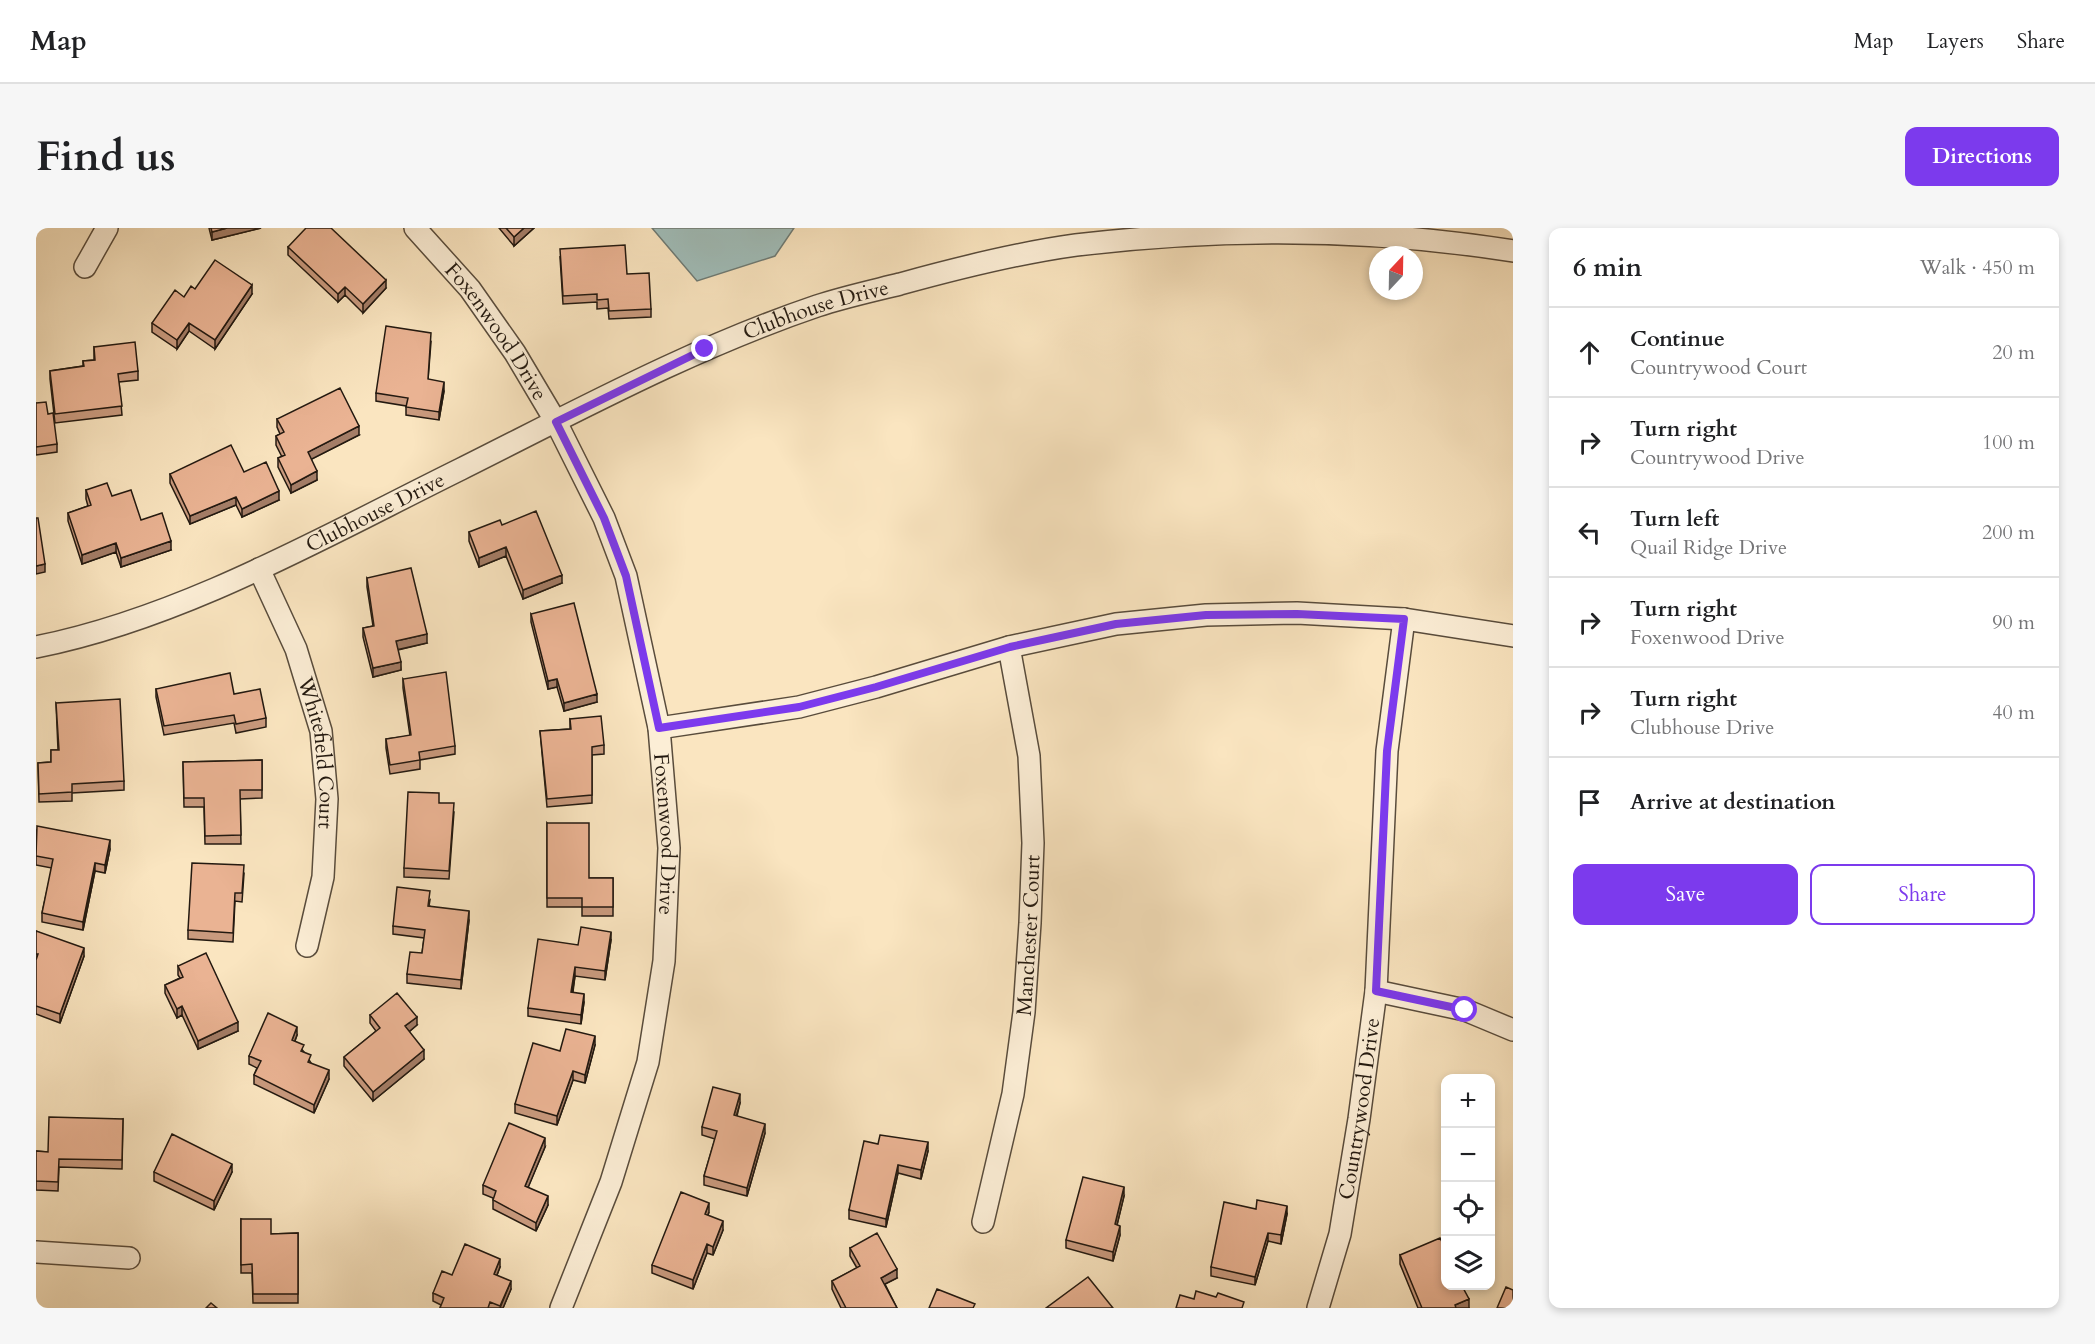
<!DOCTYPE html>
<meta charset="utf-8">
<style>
:root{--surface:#fff;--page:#f6f6f6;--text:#202124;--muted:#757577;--line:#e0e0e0;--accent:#7c3aed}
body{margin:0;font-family:Cardo,serif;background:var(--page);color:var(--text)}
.controls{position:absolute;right:18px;bottom:18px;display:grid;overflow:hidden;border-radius:12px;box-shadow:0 3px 9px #0003}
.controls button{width:54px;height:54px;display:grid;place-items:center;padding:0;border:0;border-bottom:2px solid var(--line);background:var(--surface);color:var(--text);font:30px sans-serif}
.compass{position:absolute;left:1333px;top:18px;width:54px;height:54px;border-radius:50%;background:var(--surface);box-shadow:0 3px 9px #0003;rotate:22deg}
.stop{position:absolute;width:18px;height:18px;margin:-14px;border:4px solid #7c3aed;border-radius:50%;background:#fff}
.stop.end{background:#7c3aed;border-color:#fff;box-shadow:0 2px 6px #0008}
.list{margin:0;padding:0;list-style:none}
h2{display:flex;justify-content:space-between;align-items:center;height:78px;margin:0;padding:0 24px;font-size:26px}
h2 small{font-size:20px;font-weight:400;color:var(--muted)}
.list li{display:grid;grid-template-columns:39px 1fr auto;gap:18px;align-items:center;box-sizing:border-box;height:90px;padding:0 24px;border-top:2px solid var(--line)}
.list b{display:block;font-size:22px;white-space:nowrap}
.list p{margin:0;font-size:20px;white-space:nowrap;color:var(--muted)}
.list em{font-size:20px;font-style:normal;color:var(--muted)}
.actions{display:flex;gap:12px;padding:18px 24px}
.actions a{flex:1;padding:14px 0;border:2px solid var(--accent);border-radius:12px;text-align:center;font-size:21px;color:var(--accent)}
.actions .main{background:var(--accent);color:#fff}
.icon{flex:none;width:33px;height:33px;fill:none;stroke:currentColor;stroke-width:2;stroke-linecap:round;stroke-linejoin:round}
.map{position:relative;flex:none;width:1477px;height:1080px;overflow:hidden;border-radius:12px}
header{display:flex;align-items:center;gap:36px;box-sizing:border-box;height:84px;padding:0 30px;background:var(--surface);border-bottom:2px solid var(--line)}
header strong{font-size:28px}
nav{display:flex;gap:33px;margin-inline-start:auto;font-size:21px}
.intro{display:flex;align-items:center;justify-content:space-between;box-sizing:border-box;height:144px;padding:0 36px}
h1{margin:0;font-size:42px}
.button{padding:15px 27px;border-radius:12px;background:var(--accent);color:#fff;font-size:21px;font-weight:700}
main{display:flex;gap:36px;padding:0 36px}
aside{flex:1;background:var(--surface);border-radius:12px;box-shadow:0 3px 9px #0003}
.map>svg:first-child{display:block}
.water{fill:#a0bdb9;stroke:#6e7b75;stroke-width:1.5}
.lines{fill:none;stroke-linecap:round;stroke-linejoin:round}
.minor-casing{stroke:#594c3c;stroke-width:24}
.minor{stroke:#fceed6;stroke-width:21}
.wall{fill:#c99a7e;stroke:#231910;stroke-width:1.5}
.shaded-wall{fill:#a47d67;stroke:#231910;stroke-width:1.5}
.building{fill:#eab393;stroke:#231910;stroke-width:1.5}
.route{stroke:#7c3aed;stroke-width:8}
.labels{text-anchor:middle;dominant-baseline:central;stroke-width:5;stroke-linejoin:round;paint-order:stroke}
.street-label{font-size:21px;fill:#231910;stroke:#fceed6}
</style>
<header>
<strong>Map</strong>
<nav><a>Map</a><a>Layers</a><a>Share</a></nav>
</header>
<div class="intro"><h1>Find us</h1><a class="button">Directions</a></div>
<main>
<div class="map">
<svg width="1477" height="1080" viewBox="0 0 1477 1080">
<rect width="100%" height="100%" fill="#fae5c0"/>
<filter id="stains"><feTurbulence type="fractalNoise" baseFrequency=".00333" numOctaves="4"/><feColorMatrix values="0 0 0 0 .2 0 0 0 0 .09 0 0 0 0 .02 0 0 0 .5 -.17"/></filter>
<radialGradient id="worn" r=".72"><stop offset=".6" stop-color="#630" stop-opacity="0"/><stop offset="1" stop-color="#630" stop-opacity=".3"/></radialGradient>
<path class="water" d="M616 0H758L739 28 661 53Z"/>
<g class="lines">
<defs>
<g id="minor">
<path id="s1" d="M379 0 434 61 479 125 520 194 568 290 590 348 623 500 633 620 628 733 612 834 575 954 525 1080"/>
<path d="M49 39 71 0"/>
<path id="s2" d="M223 341 260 421 285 503 291 571 287 649 271 718"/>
<path id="s3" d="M0 419C147 390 291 307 425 241 541 183 657 120 781 78 808 69 836 63 864 56 922 40 981 25 1040 17 1184 0 1334 0 1477 23"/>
<path d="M623 500 763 479 840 459 973 419 1080 396 1170 387 1261 385 1368 391 1477 408"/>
<path d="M1340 763 1429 782 1477 802"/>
<path id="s4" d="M947 994 977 866 988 784 994 695 997 615 993 528 973 419"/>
<path d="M0 1024 93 1030"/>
<path id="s5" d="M1282 1080 1304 1006 1323 891 1340 763 1351 523 1368 391"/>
</g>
</defs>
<use href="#minor" class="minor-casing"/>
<use href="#minor" class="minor"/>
</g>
<path class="wall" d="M173 0H225L176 12Z
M463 0H498L478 18Z
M252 19 350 60 327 85 309 67 302 74 252 27Z
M524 29 591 46 615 81V89L573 91 572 80 561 81V74L527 76Z
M159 61 216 66 179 121 153 103 141 121 116 104V95Z
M395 114 392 152 408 163 403 192 370 187V178L340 173V165Z
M58 119 102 143V152L83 154 86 187 19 195 14 151V143L47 138V133L58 132Z
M0 175 12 186 21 216V224L0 227Z
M241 191 323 207 275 231 281 252 255 265 242 239V230L246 229 240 217V208L244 206 241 199Z
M208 244 243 272 206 289 200 277 154 296 134 255V246Z
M50 262 76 268 105 292 135 322 85 339 80 324 46 336 32 293V285L52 278 50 271Z
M466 297 526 355 487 371 470 328 443 339 433 313V304Z
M331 350 391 415 362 422 365 442 337 449 327 409V400L337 398 331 359Z
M495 386 561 474 528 483 521 459 512 461 495 394Z
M367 451 419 518V526L384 532V541L354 546 350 520V511L374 508 367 460Z
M120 461 198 466 230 490V499L200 505 198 495 128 507 120 469Z
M20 475 88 553V562L36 565V573L3 574 2 535 15 534V522H22Z
M534 491 568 517V526L556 527V575L511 579 504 503 534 501Z
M226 532V570L204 571 205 616H169L168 579H148L147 534Z
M403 575 418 584 413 651 368 649V640Z
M511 595 553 650H577V688H546V679H511Z
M0 602 74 621 69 645 59 643 47 702 6 694V685L16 640 0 637Z
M208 646 206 674 199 673 197 714 152 711V702Z
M394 672 393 678 433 692 425 761 371 755V746L386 725 388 710 357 706V698Z
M0 703 48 728 24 795 0 786Z
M575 712 569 752 539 748 537 764 548 774 545 796 492 788V780L542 717Z
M142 738 202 803 162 821 146 787 141 790 129 765V757L144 750 142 747Z
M334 787 381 797 373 804 388 831 337 873 308 838V829L340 803 334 795Z
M261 807 259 813 268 824 275 835 293 851 278 885 218 856V847L221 840 213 836V828Z
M559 817 549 855 537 852 521 897 479 885V876L524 823Z
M704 875 701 888 729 905 711 968 668 957V948L679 911 666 907V899Z
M87 891 86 941 23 939 22 963 0 962V923L12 924Z
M842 916 892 923 885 951 862 945 850 999 813 991V982Z
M509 919 492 959 512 977 500 1003 457 981V970L447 966V957Z
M118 944H196L178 982 118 953Z
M1088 968 1081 997 1084 1007 1077 1033 1030 1020V1012Z
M673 984 672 987 687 1002 677 1027 671 1025 657 1061 616 1045V1037Z
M1251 986 1245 1016 1232 1013 1219 1057 1175 1048V1039Z
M205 991 235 1006 262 1005V1075H217L216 1045H205Z
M814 1020 861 1050 849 1056 861 1080H805L796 1061V1053L821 1040 814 1028Z
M1364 1027 1433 1080H1382L1364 1036Z
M464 1039 461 1047 475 1061 467 1080H404L405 1077 397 1073V1065L416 1047Z"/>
<path class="shaded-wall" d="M191 0H225L176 12V4Z
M488 0H498L478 18V9Z
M350 52V60L327 85V76Z
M216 57V66L179 121V112Z
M309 59V67L302 74V66Z
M153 95V103L141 121V112Z
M408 154V163L403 192V184Z
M323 198V207L272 233V224Z
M281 243V252L255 265V257Z
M243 263V272L206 289V281Z
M200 269V277L154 296V288Z
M135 313V322L85 339V330Z
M80 315V324L46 336V327Z
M470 319V328L443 339V330Z
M9 336V344L0 346V338Z
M526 347V355L487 371V362Z
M391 406V415L360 422V413Z
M365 434V442L337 449V440Z
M521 451V459L512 461V453Z
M561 466V474L528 483V475Z
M74 612V621L69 645V637Z
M59 635V643L47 702V694Z
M433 683V692L425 761V752Z
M575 704V712L569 752V743Z
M48 720V728L24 795V786Z
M539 739V748L535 773V764Z
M548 766V774L545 796V787Z
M146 778V787L141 790V781Z
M381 789V797L369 807V798Z
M202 794V803L162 821V813Z
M261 799V807L256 820V812Z
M559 808V817L549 855V847Z
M388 822V831L337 873V864Z
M293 842V851L278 885V877Z
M537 843V852L521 897V888Z
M704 866V875L698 896V887Z
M729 896V905L711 968V960Z
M509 910V919L489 967V958Z
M892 914V923L885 951V942Z
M196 936V944L178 982V973Z
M862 937V945L850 999V991Z
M1088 959V968L1079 1005V996Z
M512 968V977L500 1003V995Z
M673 975V984L669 994V986Z
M1251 978V986L1245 1016V1007Z
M687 993V1002L677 1027V1019Z
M1084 998V1007L1077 1033V1024Z
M1232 1005V1013L1219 1057V1049Z
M671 1016V1025L657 1061V1052Z
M464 1031V1039L458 1055V1046Z
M861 1041V1050L845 1058V1050Z
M475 1053V1061L467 1080H464Z
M1433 1071V1080H1419V1077Z"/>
<path class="building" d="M175 0H191L176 4Z
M270 0H295L350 52 327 76 309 59 302 66 252 19Z
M470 0H488L478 9Z
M589 17 591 46 613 45 615 81 573 83 572 71 561 72V66L527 68 524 21Z
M179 32 216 57 179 112 153 95 141 112 116 95 139 62 148 69 155 58 159 61Z
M350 98 395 105 392 151 408 154 403 184 370 179 372 170 340 165Z
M99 114 102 143 82 146 86 178 19 186 14 143 48 138 47 133 59 132 58 119Z
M304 160 323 198 272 224 281 243 255 257 242 230 249 227 240 208 248 204 241 191Z
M10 174 12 186 17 185 21 216 0 219V175Z
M195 217 208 244 230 234 243 263 206 281 200 269 154 288 134 246Z
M71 255 76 268 95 262 105 292 126 285 135 313 85 330 80 315 46 327 32 285 55 277 50 262Z
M500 283 526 347 487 362 470 319 443 330 433 304 464 292 466 297Z
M0 290H2L9 336 0 338Z
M375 340 391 406 360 413 365 434 337 440 327 400 338 398 331 350Z
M538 375 561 466 528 475 521 451 512 453 495 386Z
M410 444 419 518 383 524 384 532 354 537 350 511 375 507 367 451Z
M194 445 198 466 224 461 230 490 200 496 198 487 128 498 120 461Z
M84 471 88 553 36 556V564L3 566 2 535 15 534V522H23L20 475Z
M565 488 568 517 556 519V567L511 571 504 503 535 501 534 491Z
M226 532V562H204L205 607 169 608 168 570H148L147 534Z
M372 564 403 565V575H418L413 643 368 640Z
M511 595H553V650H577V679H546V670H511Z
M1 598 74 612 69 637 59 635 47 694 6 685 17 631 0 628Z
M156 635 208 637 206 665H199L197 705 152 702Z
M361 659 394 663 392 678 433 683 425 752 371 746 374 724 386 725 389 702 357 698Z
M545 699 575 704 569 743 539 739 535 764 548 766 545 787 492 780 502 711 542 717Z
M0 703 48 720 24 786 0 778V732L2 726H0Z
M170 725 202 794 162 813 146 778 141 781 129 757 147 749 142 738Z
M361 765 381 789 369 798 388 822 337 864 308 829 344 800 334 787Z
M232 785 261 799 256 812 268 817 265 823 275 827 272 834 293 842 278 877 218 847 225 833 213 828Z
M530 801 559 808 549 847 537 843 521 888 479 876 497 815 524 823Z
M677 859 704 866 698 887 729 896 711 960 668 948 681 903 666 899Z
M13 889 87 891 86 932 23 931 22 954 0 953V923L12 924Z
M473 895 509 910 489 958 512 968 500 995 457 972 460 963 447 957Z
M136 906 196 936 178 973 118 944Z
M844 907 892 914 885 942 862 937 850 991 813 982 828 913 842 916Z
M1047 949 1088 959 1079 996 1084 998 1077 1024 1030 1012Z
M645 964 673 975 669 986 687 993 677 1019 671 1016 657 1052 616 1037Z
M1221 972 1251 978 1245 1007 1232 1005 1219 1049 1175 1039 1188 974 1220 981Z
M205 991H235V1006L262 1005V1066H217L216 1036 205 1037Z
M841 1005 861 1041 845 1050 861 1080H810L796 1053 824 1038 814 1020Z
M1404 1010 1410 1022V1058H1426L1433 1071 1419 1077 1420 1080H1386L1364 1027Z
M429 1016 464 1031 458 1046 475 1053 464 1078 454 1074 452 1080H404L408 1070 397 1065 406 1043 416 1047Z
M1052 1049 1077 1080H1010Z
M1470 1059 1477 1062V1080H1461Z
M901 1061 939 1076 937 1080H893Z
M1160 1063 1180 1069 1182 1065 1208 1074 1206 1080H1140L1144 1067 1158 1071Z
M175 1075 181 1080H170Z"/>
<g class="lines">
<path class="route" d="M669 121 520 194 568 290 590 348 623 500 763 479 840 459 974 419 1080 396 1170 387 1261 386 1368 391 1351 523 1340 763 1429 782"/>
</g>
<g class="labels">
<g class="street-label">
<text stroke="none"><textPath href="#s3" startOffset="852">Clubhouse Drive</textPath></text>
<text stroke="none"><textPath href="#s1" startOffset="132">Foxenwood Drive</textPath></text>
<text stroke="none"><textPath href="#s3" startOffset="366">Clubhouse Drive</textPath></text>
<text stroke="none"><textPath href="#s2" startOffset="195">Whitefield Court</textPath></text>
<text stroke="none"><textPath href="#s1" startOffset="672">Foxenwood Drive</textPath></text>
<text stroke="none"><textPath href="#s4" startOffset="291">Manchester Court</textPath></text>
<text stroke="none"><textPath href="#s5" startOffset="204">Countrywood Drive</textPath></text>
</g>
</g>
<rect width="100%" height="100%" filter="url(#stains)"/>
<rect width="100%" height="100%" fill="url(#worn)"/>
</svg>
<div class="controls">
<button>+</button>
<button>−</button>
<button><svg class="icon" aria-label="locate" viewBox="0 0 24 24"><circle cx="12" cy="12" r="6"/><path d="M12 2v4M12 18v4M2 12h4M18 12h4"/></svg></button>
<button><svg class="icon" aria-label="layers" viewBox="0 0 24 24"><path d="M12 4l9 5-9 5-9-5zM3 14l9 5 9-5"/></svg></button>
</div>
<svg class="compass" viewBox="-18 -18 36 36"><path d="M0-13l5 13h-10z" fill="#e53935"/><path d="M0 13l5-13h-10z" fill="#757577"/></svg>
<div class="stop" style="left:1429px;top:782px"></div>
<div class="stop end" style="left:669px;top:121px"></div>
</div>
<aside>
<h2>6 min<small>Walk · 450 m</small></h2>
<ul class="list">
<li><svg class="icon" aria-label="ahead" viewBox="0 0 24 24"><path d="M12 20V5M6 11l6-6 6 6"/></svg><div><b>Continue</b><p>Countrywood Court</p></div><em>20 m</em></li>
<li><svg class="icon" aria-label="right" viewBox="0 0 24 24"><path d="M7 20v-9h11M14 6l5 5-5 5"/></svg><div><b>Turn right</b><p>Countrywood Drive</p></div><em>100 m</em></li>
<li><svg class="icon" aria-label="left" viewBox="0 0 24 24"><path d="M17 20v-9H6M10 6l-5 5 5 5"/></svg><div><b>Turn left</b><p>Quail Ridge Drive</p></div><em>200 m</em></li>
<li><svg class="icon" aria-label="right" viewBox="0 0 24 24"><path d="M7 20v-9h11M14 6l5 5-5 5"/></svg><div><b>Turn right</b><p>Foxenwood Drive</p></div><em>90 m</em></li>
<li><svg class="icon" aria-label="right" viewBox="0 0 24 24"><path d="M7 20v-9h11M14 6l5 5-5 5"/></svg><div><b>Turn right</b><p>Clubhouse Drive</p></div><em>40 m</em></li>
<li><svg class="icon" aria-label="arrive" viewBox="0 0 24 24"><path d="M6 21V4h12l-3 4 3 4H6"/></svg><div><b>Arrive at destination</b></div></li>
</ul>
<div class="actions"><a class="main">Save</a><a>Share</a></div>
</aside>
</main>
